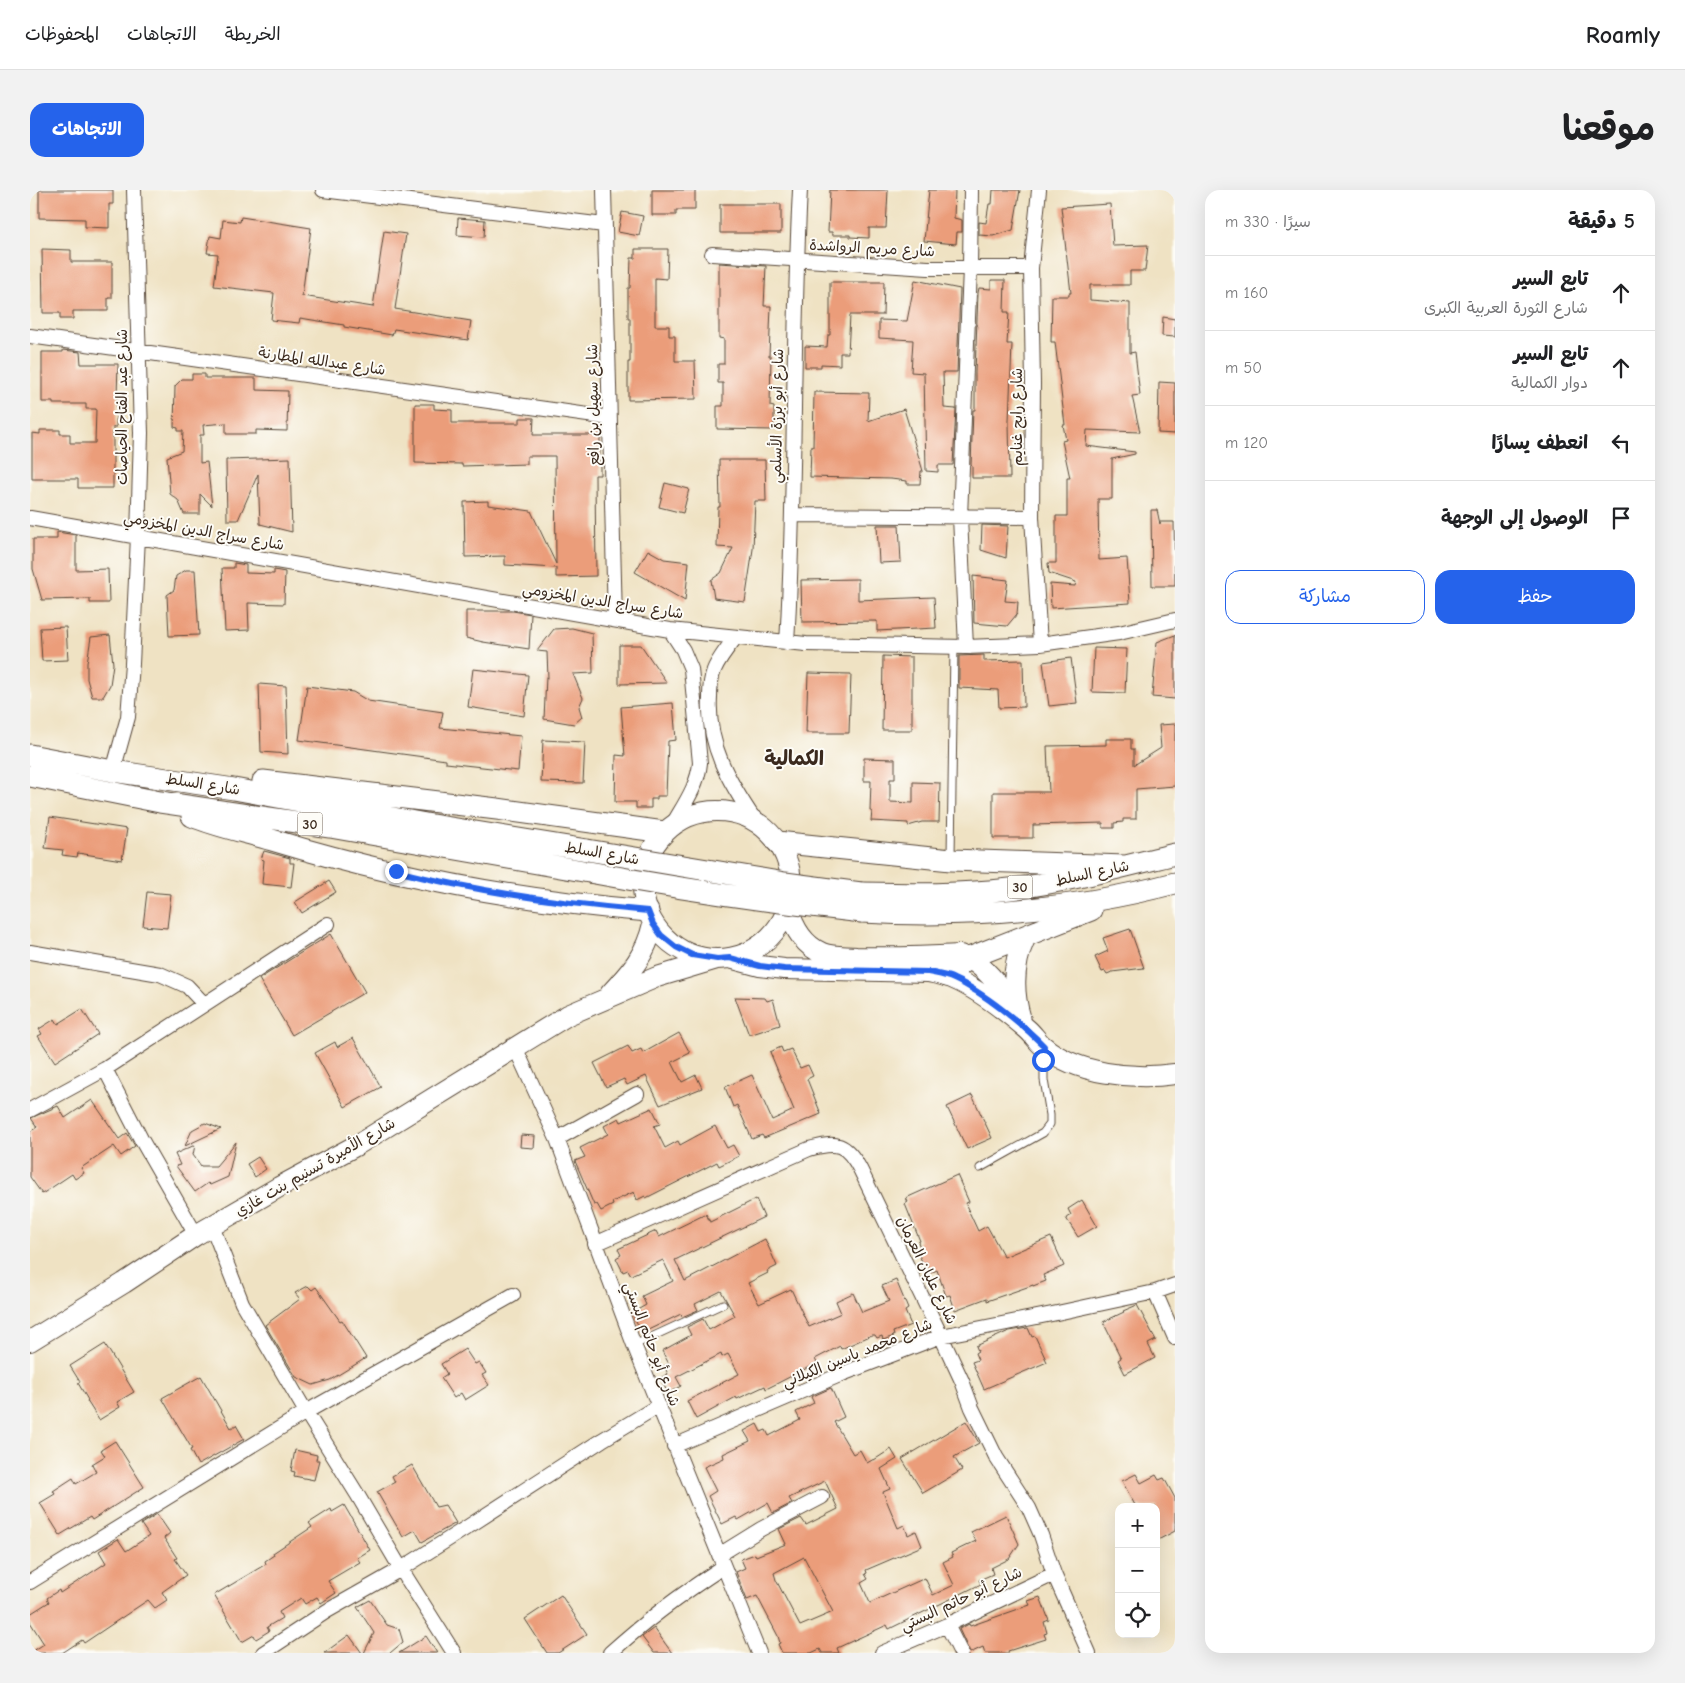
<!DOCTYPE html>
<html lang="ar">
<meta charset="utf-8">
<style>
:root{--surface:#fff;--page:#f2f2f2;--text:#202124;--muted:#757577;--line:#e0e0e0;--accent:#2563eb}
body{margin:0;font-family:"Comic Neue","Playpen Sans Arabic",sans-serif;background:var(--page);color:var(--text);direction:rtl}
.controls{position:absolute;right:15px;bottom:15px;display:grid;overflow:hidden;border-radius:10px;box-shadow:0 5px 20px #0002}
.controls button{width:45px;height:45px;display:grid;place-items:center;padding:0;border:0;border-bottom:1px solid var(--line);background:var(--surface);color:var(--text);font:25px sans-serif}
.stop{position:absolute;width:15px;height:15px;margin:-11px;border:4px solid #2563eb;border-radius:50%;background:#fff}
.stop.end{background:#2563eb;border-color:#fff;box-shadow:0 1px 5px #0008}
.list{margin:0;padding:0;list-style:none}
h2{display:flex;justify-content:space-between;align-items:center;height:65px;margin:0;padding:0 20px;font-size:21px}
h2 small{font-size:16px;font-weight:400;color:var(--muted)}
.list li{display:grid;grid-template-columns:32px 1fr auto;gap:15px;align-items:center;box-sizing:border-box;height:75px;padding:0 20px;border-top:1px solid var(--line)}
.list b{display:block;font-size:19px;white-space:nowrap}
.list p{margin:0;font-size:16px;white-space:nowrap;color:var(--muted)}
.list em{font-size:16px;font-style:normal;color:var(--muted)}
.actions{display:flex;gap:10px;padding:15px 20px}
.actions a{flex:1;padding:11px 0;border:1px solid var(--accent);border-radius:15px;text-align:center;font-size:18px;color:var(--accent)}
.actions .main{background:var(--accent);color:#fff}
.icon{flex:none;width:28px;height:28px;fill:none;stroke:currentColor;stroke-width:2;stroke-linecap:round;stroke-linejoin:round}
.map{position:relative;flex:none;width:1145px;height:1463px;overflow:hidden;direction:ltr;border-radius:15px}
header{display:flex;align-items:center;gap:30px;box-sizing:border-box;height:70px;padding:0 25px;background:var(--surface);border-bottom:1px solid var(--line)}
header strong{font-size:24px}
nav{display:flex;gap:28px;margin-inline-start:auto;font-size:18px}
.intro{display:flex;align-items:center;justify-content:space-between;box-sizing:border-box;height:120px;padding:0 30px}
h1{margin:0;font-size:35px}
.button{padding:12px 22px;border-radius:15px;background:var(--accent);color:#fff;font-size:18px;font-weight:700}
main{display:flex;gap:30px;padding:0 30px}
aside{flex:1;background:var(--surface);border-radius:15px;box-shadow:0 5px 20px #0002}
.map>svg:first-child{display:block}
.building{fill:#eb9d7a;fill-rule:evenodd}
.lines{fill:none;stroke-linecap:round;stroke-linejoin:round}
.lane-casing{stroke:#564637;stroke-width:9}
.street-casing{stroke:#564637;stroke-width:16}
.secondary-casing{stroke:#564637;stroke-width:22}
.primary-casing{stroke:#564637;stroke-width:23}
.lane{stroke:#fff;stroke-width:7}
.street{stroke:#fff;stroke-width:14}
.secondary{stroke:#fff;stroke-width:20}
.primary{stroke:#fff;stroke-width:21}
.primary-bridge-casing{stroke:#564637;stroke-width:23;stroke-linecap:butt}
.primary-bridge{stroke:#fff;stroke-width:21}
.route{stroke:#2563eb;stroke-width:6}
.labels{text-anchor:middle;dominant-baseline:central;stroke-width:4;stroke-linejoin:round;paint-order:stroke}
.shield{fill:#fdfcf7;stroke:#75695f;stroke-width:1}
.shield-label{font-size:14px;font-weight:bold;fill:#3b2a1e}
.street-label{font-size:15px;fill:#3b2a1e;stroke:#fdfcf7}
.district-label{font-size:20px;font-weight:bold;fill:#3b2a1e;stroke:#fdfcf7}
</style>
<header>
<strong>Roamly</strong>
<nav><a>الخريطة</a><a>الاتجاهات</a><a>المحفوظات</a></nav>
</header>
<div class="intro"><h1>موقعنا</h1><a class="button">الاتجاهات</a></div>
<main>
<aside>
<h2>5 دقيقة<small>سيرًا · 330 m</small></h2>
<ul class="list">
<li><svg class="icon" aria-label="ahead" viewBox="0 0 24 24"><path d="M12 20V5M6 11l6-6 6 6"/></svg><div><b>تابع السير</b><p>شارع الثورة العربية الكبرى</p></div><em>160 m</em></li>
<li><svg class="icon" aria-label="ahead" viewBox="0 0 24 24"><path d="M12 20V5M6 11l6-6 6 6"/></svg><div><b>تابع السير</b><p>دوار الكمالية</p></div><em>50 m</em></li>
<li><svg class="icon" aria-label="left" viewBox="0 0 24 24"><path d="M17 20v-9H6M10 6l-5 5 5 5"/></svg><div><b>انعطف يسارًا</b></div><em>120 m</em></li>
<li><svg class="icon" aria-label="arrive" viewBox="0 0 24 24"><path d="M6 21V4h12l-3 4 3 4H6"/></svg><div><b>الوصول إلى الوجهة</b></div></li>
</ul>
<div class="actions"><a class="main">حفظ</a><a>مشاركة</a></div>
</aside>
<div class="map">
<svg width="1145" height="1463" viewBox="0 0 1145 1463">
<rect width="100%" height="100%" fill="#fdfcf7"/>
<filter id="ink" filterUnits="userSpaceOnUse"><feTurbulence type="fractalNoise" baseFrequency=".02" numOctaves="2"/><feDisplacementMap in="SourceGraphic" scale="10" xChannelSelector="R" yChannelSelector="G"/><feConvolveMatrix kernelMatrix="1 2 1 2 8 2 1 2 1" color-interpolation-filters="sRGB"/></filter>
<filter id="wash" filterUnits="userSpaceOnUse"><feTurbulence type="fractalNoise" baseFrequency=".0096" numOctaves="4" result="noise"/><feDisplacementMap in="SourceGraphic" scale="20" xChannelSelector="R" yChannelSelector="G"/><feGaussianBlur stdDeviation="1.12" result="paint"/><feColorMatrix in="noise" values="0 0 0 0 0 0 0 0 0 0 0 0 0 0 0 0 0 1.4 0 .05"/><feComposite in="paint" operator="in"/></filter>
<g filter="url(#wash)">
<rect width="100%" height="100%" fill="#efe2c3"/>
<g id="blocks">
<path class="building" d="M9 0H83V14H79V38L55 37V29L9 28Z
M622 0H665V20H646V25H622Z
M800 0H858L856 38H839V48L820 47V45H802V42H798Z
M899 0H925L924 28 932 30V42H927L926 54 894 51Z
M963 0H990L983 40 963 46 949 45V32L956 33 959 14H962Z
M690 14H751V43H690Z
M1080 14 1083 56 1118 55 1115 81H1100V95H1060V110L1100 113V163L1105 162 1110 205 1102 206 1110 242 1057 240 1056 256 1105 262V264L1082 269V309H1068L1069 370 1097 368 1100 413 1021 418 1020 394 1045 396 1046 392 1019 383 1018 373H1026V326H1037V288H1040L1032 251 1036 250 1033 235H1035L1025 152H1021L1022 106H1039V103H1041L1031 17Z
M592 22 613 26 609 46 588 42Z
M211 27 281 38 272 106 343 117 354 41 376 44 365 119 441 131 438 150 364 139 362 145 314 137V135L270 128 269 133 241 130 244 103 184 96 188 64 177 63 180 46 191 48 193 30 210 32Z
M428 28 455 30 454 47 427 45Z
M12 59 41 60V72H82V108H78V121H43V129H30V123H13Z
M605 59H638L637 89 625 88V136H639V146H645V171H665L666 209 598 210V172H600V128H598V98H600L601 68H605Z
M689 73 736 76 734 116H741L739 166H741L740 216 744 217V240L687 239V216H693V193H688V174H694V149L689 148Z
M885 90 930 99 927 182H913L914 218 926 219 923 275H908V282L896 281 894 183 881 182 883 150 849 148V130L877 131Z
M961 90H975L974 122H979L977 154H982L979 231 980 288H942V276H941L943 220H945V183L948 103 949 98 961 99Z
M800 92H854L853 125H820L818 163H810V175L791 174V177H775V156L797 157 798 145H800Z
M1133 127 1145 129V147L1132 146Z
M33 160 50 162 51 174H88L86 237H83V298H48V289H2V243L10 244V240H30V244H40V253H65L66 219H56V214H23V212H12V162H33Z
M162 184H175V188H226V200L258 201 257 241 226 240V244H196V233L173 235 174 245H170V273L177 272 182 316 170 304V324H154L148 310 140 304 137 267 152 261 153 241H148V238L144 237 145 196 152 189H162Z
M1129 192 1145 193V244L1128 243Z
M784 202 839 203 838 231 874 219 893 281H891L890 294H877V291L861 289 780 287 781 257H783Z
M385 214H404V219L422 220V233H490V228H504L503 245H570V285H565L566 386 526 387V378L475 375V366L435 367 434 312 458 311V315L501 321 526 374 525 266H497V274L432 276V274L385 273Z
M260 268 262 342 230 334 228 284 208 330H197L196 270Z
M689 270H735L736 311H725L723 359 715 412 684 408 681 390 691 383 703 358 687 357 688 317H690Z
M635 293 659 299 653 323 629 317Z
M1121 320H1127L1130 334V332H1144L1145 396H1122Z
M847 335H869L871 372 849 373Z
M952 335 978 336 976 368 951 360Z
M27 342 46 345V380L78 379 79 413H60V409L12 410 3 379V349H27Z
M618 360 634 369 659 372 655 411 605 382Z
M204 373 216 375V383L244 384V380L255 382 254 414 218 413 219 440 195 441 192 378H204Z
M156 380H165L169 445 139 446 137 405 144 400 146 386Z
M943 386 978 390 975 411 988 412 987 424 977 436 944 433Z
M828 389V410L904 407 906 438 847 441V431L772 432 771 390Z
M436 421H483L501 424 499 459 453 452 436 448Z
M36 437 38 470 12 471 10 438Z
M542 438 562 443 563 483 543 484 553 508 549 517 552 527 544 534 514 529 516 487 518 488 517 462 507 461 524 439Z
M80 445 83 474 80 495 73 507H62L57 489V473L61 447Z
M1145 445V509L1122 507 1127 452Z
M589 455H611L637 493 589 494Z
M1064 458 1097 459 1095 503 1062 502Z
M954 465V471L993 470 994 517 969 518 968 500 929 498V466Z
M853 466 882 467V540H852Z
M1041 468 1047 513 1019 516 1013 472Z
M443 479 498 485 494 526 438 517Z
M778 483 821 484 819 543H776Z
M229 494 256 496 258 564 231 562Z
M277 496 323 502 338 511 413 522 410 538 491 546 488 581 416 573V570L269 550Z
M643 513 646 550 638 551 636 606H627V609H621V618H606V612H585L586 565 595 566 591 517Z
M1145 534V596L1106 599V629H1093V632L1084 633V638H1073V633L1003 635V648H963V602H1019L1017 556 1076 555V549H1101V559H1104V575L1131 558 1129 535Z
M513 550 555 552 553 593 511 592Z
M834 568 865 569V589H860V612L883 613V592L910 593 909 632H892L878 636V633L841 631 842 621H840L841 591H834Z
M20 627 97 639 92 670 48 663 47 667 32 665 33 660 15 658Z
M234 661 260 668V673H264L261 697 232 694 234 670 231 669Z
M299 691 306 702 272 723 265 712Z
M117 702 141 704 137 738 113 736Z
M1100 739 1114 778 1082 782 1077 784 1075 781 1072 782 1065 767 1078 761 1073 748Z
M301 744 335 802 262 845 229 789Z
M705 807 735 808 737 811 743 809 750 835 719 845Z
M52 819 68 844 25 872 8 846 12 844 9 839 25 829 28 834Z
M649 843 660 863 642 872 652 892 666 885 672 898 630 915 616 886 597 895 594 889 576 897 564 873 598 856 602 863 611 859 613 863Z
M323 848 351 897 315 917 285 863 305 852 307 857Z
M751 857 753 862 761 859 770 878 778 875 783 886 777 889 791 924 734 948 732 945 722 949 707 915 703 917 695 897 722 885 742 930 764 920 740 862Z
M942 905 962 948 937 959 917 917Z
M62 910 89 949 97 943 105 956 91 966 84 956 51 978 54 983 45 989 42 984 12 1004 0 987V942L7 937 1 928 28 916 35 928Z
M622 918 630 934 624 936 635 958 648 951 650 955 685 936 697 958 703 955 709 966 689 976 687 972 616 1008 615 1006 607 1010 604 1002 582 1012 583 1015 571 1021 567 1014 564 1015 545 971 555 967 550 958 578 944 574 936 589 928 591 932Z
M175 933 191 939 155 956 162 940Z
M491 945 505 946 504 958 490 957Z
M206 952 198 987 180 995 178 993 165 1002 146 976 150 975 145 964 165 955 163 965 171 976H186Z
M228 967 236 979 225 987 217 974Z
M927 985 939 1012 935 1013 948 1041 957 1036 974 1067 1021 1047 1034 1076 1013 1085 1016 1091 1003 1096V1095L957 1111V1108L925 1120 920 1105 916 1106 907 1080 901 1083 896 1072 893 1073 887 1062 891 1060 888 1052 890 1051 875 1014 878 1012 876 1008Z
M726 1009 734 1027 645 1070 655 1091 735 1049 747 1076 737 1081 738 1083 718 1093 729 1114 761 1099 779 1137 811 1123 806 1111 823 1103 832 1122 859 1111 852 1096 866 1090 878 1119 875 1121 881 1135 863 1142 864 1146 853 1150 852 1146 847 1148 845 1145H842L811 1159 810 1156 785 1169 787 1173 748 1193 736 1199 735 1196 707 1209 706 1207 666 1229 657 1211 709 1184 698 1164 692 1167 691 1164 646 1187 651 1196 638 1203 630 1188 638 1184 634 1176 639 1174 632 1161 661 1145 657 1137 673 1129 679 1140 705 1126 691 1101 665 1114 668 1120 652 1127 651 1124 612 1143 602 1123 616 1115 612 1106 643 1091 633 1070 601 1085 598 1080 593 1082 586 1068 591 1065 588 1059 626 1041 629 1047 676 1024 680 1032Z
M1052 1010 1067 1036 1048 1047 1036 1028 1041 1025 1038 1019Z
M278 1096 282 1100 286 1097 310 1131 312 1130 336 1168 300 1190 283 1195 266 1187 235 1135 270 1109 265 1103Z
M1107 1115 1126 1150 1118 1154 1125 1168 1095 1184 1088 1170 1091 1168 1073 1132 1094 1122 1093 1121Z
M998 1138 1002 1147 1005 1146 1017 1172 954 1199 942 1172 948 1170 945 1163 948 1161 946 1156 979 1141Z
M75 1154 104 1202 87 1212 90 1217 69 1230 57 1211 58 1210 48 1193 50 1192 40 1176Z
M435 1159 445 1174 449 1172 456 1183 452 1185 459 1195 435 1210 431 1203 424 1208 411 1188 417 1184 411 1174Z
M171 1186 201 1238 206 1235 214 1249 168 1275 160 1260 162 1259 132 1208Z
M801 1198 814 1227 804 1232 823 1264 830 1260 837 1273 844 1269V1270L861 1259 867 1269 851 1279 860 1299 853 1302 868 1338 874 1335 878 1345 886 1341 892 1356 836 1380 837 1383 835 1384 838 1389 831 1393 840 1413 895 1388 903 1405 924 1395 913 1372 923 1367 921 1363 946 1351 941 1342 976 1325 989 1354 979 1369 961 1378 963 1384 949 1390 951 1394 859 1439 857 1435 807 1458 809 1463H792L790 1459 781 1463H752L748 1454 750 1453 748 1446 727 1406 717 1410 706 1382 715 1378 711 1369 725 1364 726 1366 756 1354 749 1339 771 1328 776 1335 808 1319 795 1291 759 1308 762 1313 743 1323 738 1313 708 1330 706 1327 692 1334 678 1306 686 1301 674 1277 694 1268 693 1264 720 1251 714 1241 727 1234 731 1242 736 1240 739 1246 770 1230 766 1222 784 1213 781 1207ZM774 1367 803 1422 770 1436 746 1390 744 1383Z
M936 1231 949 1253 924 1267 932 1280 893 1303 872 1269Z
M85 1251 114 1297 62 1330 60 1327 30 1345 10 1313 25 1304 23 1301 43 1288 46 1294 66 1282 62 1274 75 1266 71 1260Z
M265 1260 287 1265 286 1270H289L284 1290 264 1286 265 1282 261 1281Z
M382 1275 406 1317 415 1315 426 1333 392 1352 385 1340 373 1347 347 1302 365 1292 362 1286Z
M1106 1284 1111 1293 1126 1285 1129 1290 1134 1288 1145 1308V1341L1126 1351V1317H1106L1092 1291Z
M314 1315 340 1360 327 1368 330 1372 298 1391 306 1403 291 1413 287 1407 275 1414 271 1408 249 1422 252 1428 237 1437 239 1441 226 1449 224 1445 212 1452 184 1405 236 1374 235 1371 244 1365 243 1363 282 1337 279 1333 301 1319 302 1322Z
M127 1324 140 1343 134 1348 147 1368 145 1369 156 1385 132 1402 137 1410 125 1418 118 1410 54 1453 52 1450 32 1463H0L14 1454 0 1432V1424L19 1412 17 1408 29 1400 30 1403 76 1373 69 1361 88 1349 96 1361 119 1346 111 1334Z
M531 1405 557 1444 528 1463H517L495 1429Z
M1010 1407 1019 1430 1014 1432 1017 1443 1014 1444 1016 1449 978 1461 979 1463H955L953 1457 940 1463 929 1439 939 1434 940 1436 1000 1415 998 1411Z
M340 1410 357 1435 369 1439 373 1452 360 1463H334L344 1443 327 1417Z
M624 1438 642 1463H624L612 1447Z
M319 1445 332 1463H294Z
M396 1446 407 1463H369Z"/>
</g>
</g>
<g filter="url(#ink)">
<use href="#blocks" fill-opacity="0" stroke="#564637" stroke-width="1"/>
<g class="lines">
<defs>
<path id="lane" d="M921 667 924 457
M950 978 1013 943 1020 934V925L1014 890V859
M604 1155 693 1114"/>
<path id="street" d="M293 0 574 35
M574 0 585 429
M1009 0 1001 78 1003 194 1002 327 1010 454
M682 64 898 78H1001
M0 146 579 228
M762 325 1002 327
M0 328 640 440 776 454 936 457 1010 454 1089 443 1145 430
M640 440 653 460 661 479 670 573C668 596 653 616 642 636
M706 447C698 457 689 468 684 480 681 488 680 498 680 507 677 556 699 592 726 632
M757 453C766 302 762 151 770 0
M936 457 930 327 940 78 941 0
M83 581 98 527 102 474 108 346 111 243 104 0
M0 762 130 784 157 796 174 814
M485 857 527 949 604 1155 729 1463
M75 879 111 949 166 1045
M0 920 75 879 298 734
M527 949 607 904
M182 1036 212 1113 276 1222 327 1304 371 1379 424 1463
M565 1054 779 959C807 951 816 953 830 979L911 1146 932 1191 942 1218 966 1267 999 1318 1011 1345 1024 1384 1059 1463
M1125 1102 1145 1148
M644 1256 812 1184 911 1146 1027 1123 1125 1102 1145 1095
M689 1365 731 1339 792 1307
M0 1392 276 1222 483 1105
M917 1435 931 1463
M233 1463 297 1421 371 1379 436 1338 572 1250 628 1216
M580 1463C615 1431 653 1403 693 1377
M852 1463 917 1435 1024 1384"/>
<path id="secondary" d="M613 695a74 74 0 1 1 148 0a74 74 0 1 1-148 0Z
M758 718C763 736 773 755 792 763 802 767 815 766 826 767 861 768 895 767 930 765 959 775 974 804 990 828
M700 768 730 776 754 779 898 782C907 784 916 785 924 789 947 799 977 822 997 839 1003 844 1007 851 1013 856 1046 884 1103 890 1145 884
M580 804C601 781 616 765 623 734
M0 1151 94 1093 166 1045 249 997 327 955 538 825 627 787 687 769"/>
<path id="primary" d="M0 565 83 581 204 599 396 634 557 660
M0 586 130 612 300 637 559 682
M233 591 467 619 634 642
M162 626C188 637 216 642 242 650 364 687 490 711 618 721
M747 652 921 670 1095 676
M831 703C881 704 931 705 980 699 1036 692 1091 677 1145 664
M832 722C937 728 1043 720 1145 693
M917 786 939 768 1061 720
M990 828C982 801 983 773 995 747"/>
</defs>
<use href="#lane" class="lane-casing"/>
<use href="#street" class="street-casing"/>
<use href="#secondary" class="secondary-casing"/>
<use href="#primary" class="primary-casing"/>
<use href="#lane" class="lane"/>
<use href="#street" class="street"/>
<use href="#secondary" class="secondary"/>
<use href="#primary" class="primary"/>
<defs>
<path id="primary-bridge" d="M557 660 755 693 831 703
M559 682C650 699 740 712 832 722"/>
</defs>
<use href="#primary-bridge" class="primary-bridge-casing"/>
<use href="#primary-bridge" class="primary-bridge"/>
</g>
</g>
<g class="lines" filter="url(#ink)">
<path class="route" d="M366 681C449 702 533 714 618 721L623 734 631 745 646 757 662 765 687 769 700 768 730 776 754 779 898 782C907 784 916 785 924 789 953 802 992 834 1014 856L1013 870"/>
</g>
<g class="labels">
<g class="shield">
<rect x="267.5" y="622.5" width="25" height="23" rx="4"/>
<rect x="977.5" y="685.5" width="25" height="23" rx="4"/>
</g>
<g class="shield-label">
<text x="280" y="634">30</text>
<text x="990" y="697">30</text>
</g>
<g class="street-label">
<text transform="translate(842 58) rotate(3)">شارع مريم الرواشدة</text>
<text transform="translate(292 171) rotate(8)">شارع عبدالله المطارنة</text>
<text transform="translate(563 215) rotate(-91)">شارع سهيل بن رافع</text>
<text transform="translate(92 217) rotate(-90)">شارع عبد الفتاح الحياصات</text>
<text transform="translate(747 226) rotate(-89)">شارع أبو برزة الأسلمي</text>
<text transform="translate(987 227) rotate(-90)">شارع رابح غنايم</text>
<text transform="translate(174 341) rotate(10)">شارع سراج الدين المخزومي</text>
<text transform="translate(573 411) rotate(9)">شارع سراج الدين المخزومي</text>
<text transform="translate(173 594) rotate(9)">شارع السلط</text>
<text transform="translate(572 663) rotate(10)">شارع السلط</text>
<text transform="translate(1062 683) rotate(-12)">شارع السلط</text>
<text transform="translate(285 977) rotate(-30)">شارع الأميرة تسنيم بنت غازي</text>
<text transform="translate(897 1080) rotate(64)">شارع عليان العرمان</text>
<text transform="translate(622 1154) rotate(69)">شارع أبو حاتم البستي</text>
<text transform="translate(827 1163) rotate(-22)">شارع محمد ياسين الكيلاني</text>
<text transform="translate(931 1409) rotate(-25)">شارع أبو حاتم البستي</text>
</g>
<g class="district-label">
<text x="764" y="568">الكمالية</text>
</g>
</g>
</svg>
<div class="controls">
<button>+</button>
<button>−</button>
<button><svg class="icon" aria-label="locate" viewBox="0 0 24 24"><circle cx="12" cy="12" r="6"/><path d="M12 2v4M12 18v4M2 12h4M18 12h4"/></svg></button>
</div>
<div class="stop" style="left:1013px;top:870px"></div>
<div class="stop end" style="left:366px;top:681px"></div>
</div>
</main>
